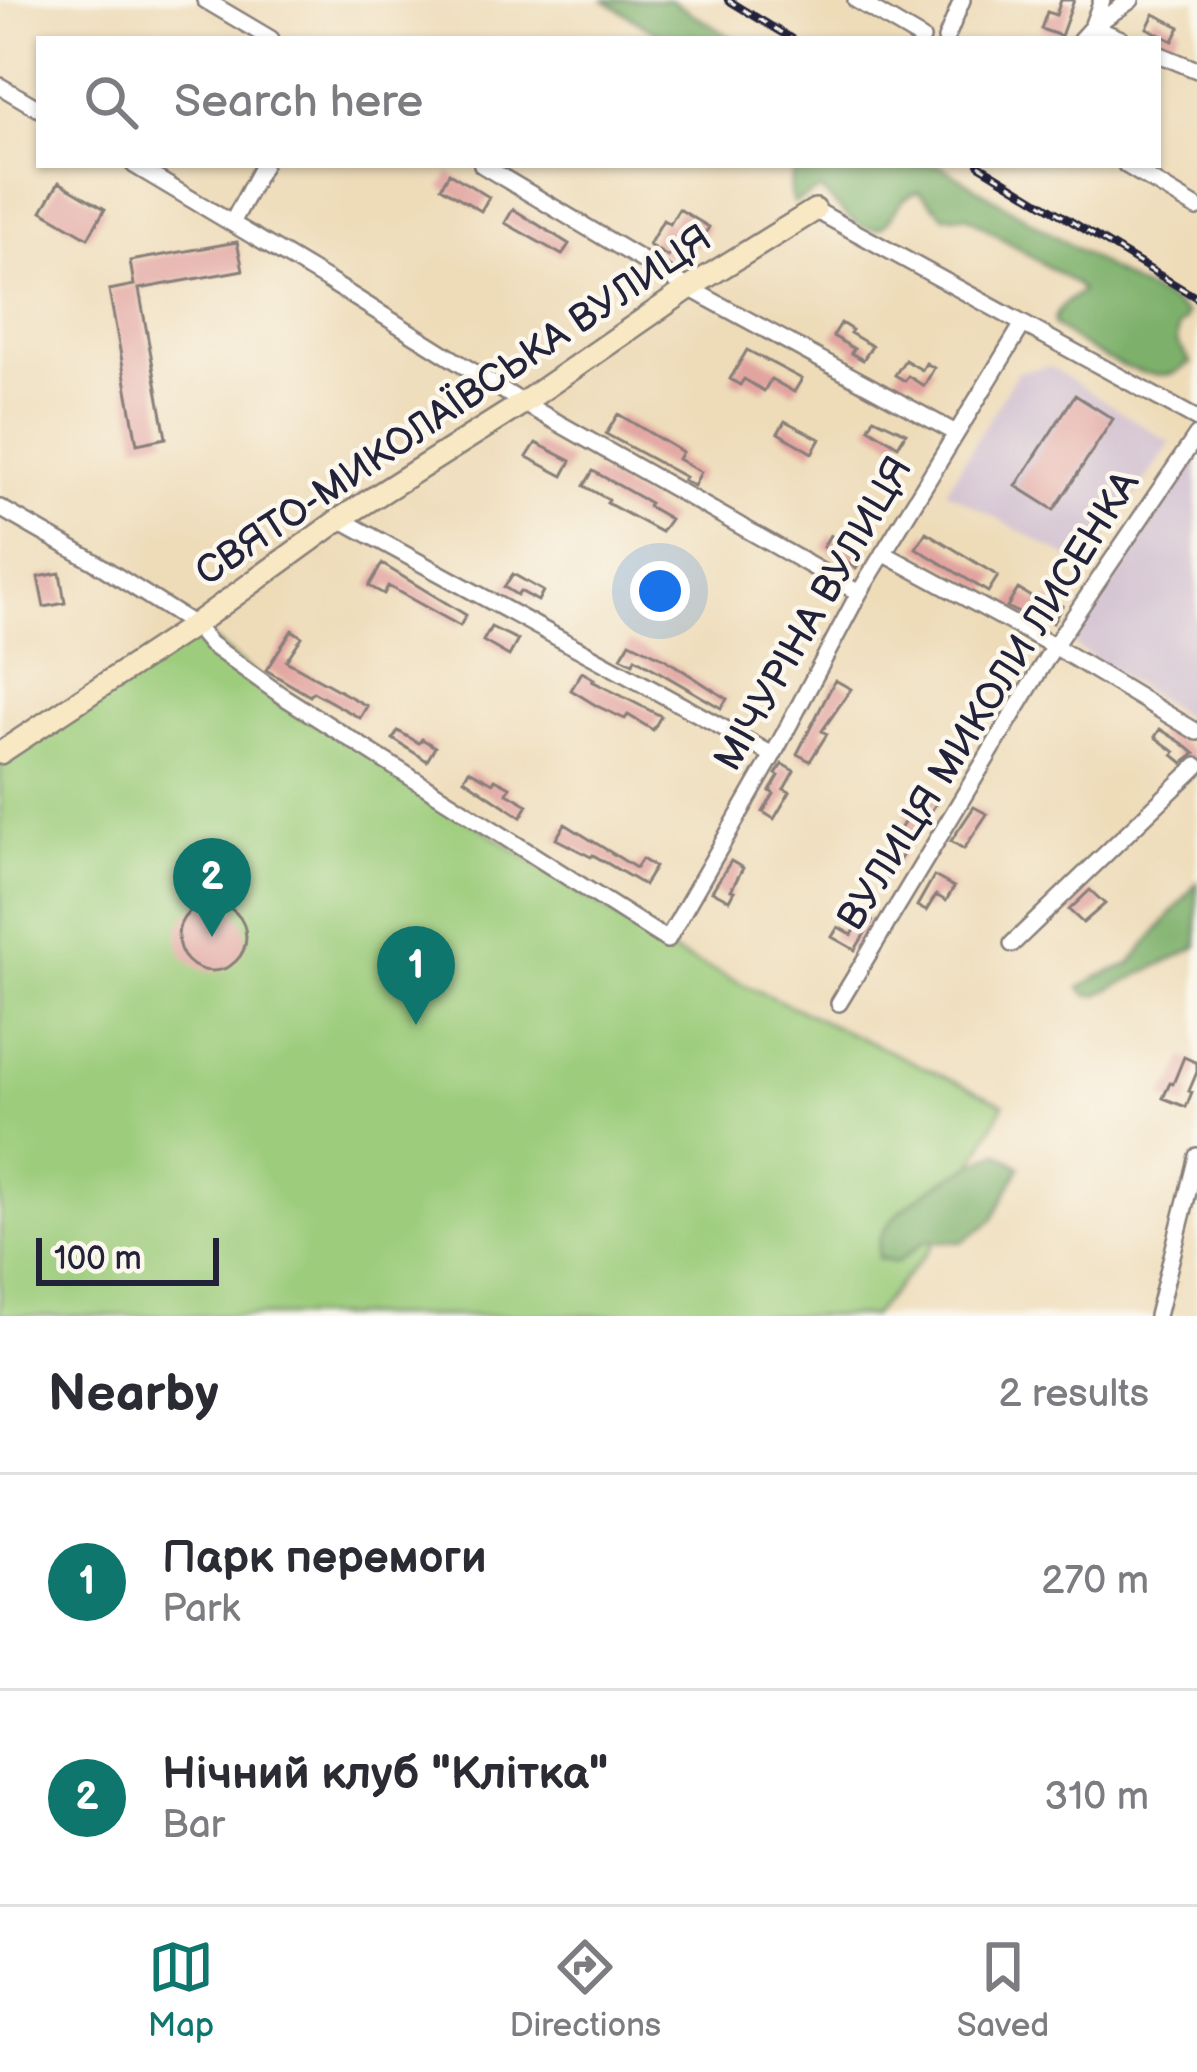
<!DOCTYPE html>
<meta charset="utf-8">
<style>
:root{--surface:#fff;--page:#f7f7f7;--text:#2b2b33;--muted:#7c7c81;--line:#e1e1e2;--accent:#0f766e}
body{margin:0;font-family:"Balsamiq Sans",sans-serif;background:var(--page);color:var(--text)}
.scale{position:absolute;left:36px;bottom:30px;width:183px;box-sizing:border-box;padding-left:12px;border:6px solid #22223b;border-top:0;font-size:33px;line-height:42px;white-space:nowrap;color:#22223b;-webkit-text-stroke:9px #fbf7ec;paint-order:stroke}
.you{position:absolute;left:660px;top:591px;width:42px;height:42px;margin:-30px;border:9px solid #fff;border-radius:50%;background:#1a73e8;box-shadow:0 0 0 18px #1a73e833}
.badge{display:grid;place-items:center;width:78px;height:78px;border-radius:50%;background:var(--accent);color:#fff;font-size:39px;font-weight:700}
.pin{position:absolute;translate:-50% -99px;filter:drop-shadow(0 3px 6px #0008)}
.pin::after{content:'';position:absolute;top:63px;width:42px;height:36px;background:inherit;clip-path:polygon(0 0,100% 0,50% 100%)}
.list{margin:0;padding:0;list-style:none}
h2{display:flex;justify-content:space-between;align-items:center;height:156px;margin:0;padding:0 48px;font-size:51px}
h2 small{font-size:39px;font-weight:400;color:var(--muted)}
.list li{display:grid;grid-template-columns:78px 1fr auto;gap:36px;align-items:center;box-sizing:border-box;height:216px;padding:0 48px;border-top:3px solid var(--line)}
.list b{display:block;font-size:45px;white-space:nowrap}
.list p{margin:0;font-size:39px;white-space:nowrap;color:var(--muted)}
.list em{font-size:39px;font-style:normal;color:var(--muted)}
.icon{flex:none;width:66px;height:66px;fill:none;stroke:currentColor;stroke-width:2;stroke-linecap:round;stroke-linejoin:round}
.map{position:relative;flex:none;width:1197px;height:1316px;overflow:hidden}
.search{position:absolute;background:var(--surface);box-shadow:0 3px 9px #0004;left:36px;right:36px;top:36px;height:132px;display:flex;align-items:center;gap:30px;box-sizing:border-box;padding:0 42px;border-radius:0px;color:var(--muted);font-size:45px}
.sheet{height:588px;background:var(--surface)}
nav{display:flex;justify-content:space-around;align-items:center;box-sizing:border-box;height:168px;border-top:3px solid var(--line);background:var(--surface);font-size:33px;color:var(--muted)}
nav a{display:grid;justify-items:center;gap:6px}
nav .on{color:var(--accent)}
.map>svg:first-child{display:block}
.industrial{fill:#cfbdcf}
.green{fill:#9ccc7b;stroke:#5f775b;stroke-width:3}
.forest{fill:#7db06b;stroke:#506953;stroke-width:3}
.building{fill:#e2a4a0}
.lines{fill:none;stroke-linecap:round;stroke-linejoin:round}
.street-casing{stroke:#887f7a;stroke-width:20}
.secondary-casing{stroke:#887f7a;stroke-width:26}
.street{stroke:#fff;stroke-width:15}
.secondary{stroke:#f8e8c3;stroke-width:21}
.rail-casing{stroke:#22223b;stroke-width:8}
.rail{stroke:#fbf7ec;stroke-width:3;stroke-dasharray:9;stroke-linecap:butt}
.labels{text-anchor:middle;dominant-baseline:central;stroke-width:9;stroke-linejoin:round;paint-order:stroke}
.street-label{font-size:39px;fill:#22223b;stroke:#fbf7ec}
</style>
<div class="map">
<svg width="1197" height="1316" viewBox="0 0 1197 1316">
<rect width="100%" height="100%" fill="#fbf7ec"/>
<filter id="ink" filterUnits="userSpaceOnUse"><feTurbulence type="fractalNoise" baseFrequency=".00833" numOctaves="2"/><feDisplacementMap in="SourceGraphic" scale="24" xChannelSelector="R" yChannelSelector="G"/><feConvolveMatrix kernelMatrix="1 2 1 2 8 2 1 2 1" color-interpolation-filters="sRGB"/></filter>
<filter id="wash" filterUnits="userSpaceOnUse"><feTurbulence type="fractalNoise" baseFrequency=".004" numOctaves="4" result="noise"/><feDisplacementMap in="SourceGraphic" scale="48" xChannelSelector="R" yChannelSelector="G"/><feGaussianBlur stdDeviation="2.7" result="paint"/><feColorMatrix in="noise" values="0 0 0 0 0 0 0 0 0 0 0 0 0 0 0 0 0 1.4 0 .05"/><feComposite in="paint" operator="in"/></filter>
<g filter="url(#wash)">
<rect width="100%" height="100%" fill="#eedcb9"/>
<path class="industrial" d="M1049 366 1171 443 1086 567 946 491 1017 372Z
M1195 457 1197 458V725L1073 645Z"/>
<path class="green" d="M194 625 281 695 658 945 1004 1104 930 1249 872 1316H0V753Z"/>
<path class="forest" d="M604 0H670L734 39H666Z
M796 165H939L1137 286C1156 293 1172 301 1187 314L1185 321 1179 326 1177 342 1191 363C1185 366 1180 371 1174 373 1142 383 1076 346 1054 324 1054 308 1070 300 1082 291L1078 286 967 216H944L920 192C887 196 897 244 858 224 845 217 833 200 820 190L794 203C786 190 792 178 796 165Z
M1197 883V947L1097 995H1087L1080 988 1095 978 1130 964Z
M998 1152 1020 1167 992 1221 962 1242 925 1241 896 1263 878 1258C878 1254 879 1242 880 1238 897 1200 963 1171 998 1152Z"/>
<g id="blocks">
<path class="building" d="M1061 0H1074L1061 36 1041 29 1047 12 1056 15Z
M1154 14 1180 27 1173 41 1147 28Z
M449 173 489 197 481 211 441 187Z
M59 182 105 209 88 238 42 211Z
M513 209 569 244 562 255 505 223Z
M679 209 709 227 697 247 680 236 668 257 649 245 663 220 670 224Z
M237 242 243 270 139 289 166 438 137 444 109 290 134 285 130 261Z
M841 323 852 330 850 333 872 346 863 360 851 353 854 349 833 336Z
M747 350 802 379 794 392 771 379 764 391 744 379 740 385 730 379Z
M905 360 922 370 926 363 934 368 924 386 908 376 905 381 895 375Z
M1075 395 1113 419 1054 510 1016 486Z
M618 414 682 452 678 459 701 472 694 486 683 480 685 477 606 434Z
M874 418 906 433 898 446 869 428Z
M785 421 820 439 812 453 778 433Z
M536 443 571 461 563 476 527 457Z
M593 471 650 503 648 506 670 519 661 532 607 503 609 500 584 486Z
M926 532 998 576 988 592 916 548Z
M830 535 864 556 856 569 823 547Z
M382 564 466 615 460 626 388 586 384 594 369 586Z
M60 573 65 603 44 607 38 577Z
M513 574 543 591 538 601 520 591 517 595 504 587Z
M1018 589 1044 605 1047 599 1062 606 1053 623 1034 613 1030 619 1007 607Z
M491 627 518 640 509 656 483 641Z
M292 630 302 637 286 661 367 706 360 718 313 692 310 696 266 670Z
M630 642 665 659 727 699 721 708 635 658 633 663 621 657Z
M582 672 594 679 592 681 661 716 653 730 628 715 625 719 597 706 571 690Z
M835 680 851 689 822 731 827 734 810 761 797 754Z
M1160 729 1182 743 1195 754 1183 763 1173 755 1175 752 1155 737Z
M398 731 419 743 422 739 435 747 427 761 393 739Z
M782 764 794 771 784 789 790 792 774 819 763 812 774 794 770 791 779 776 776 774Z
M469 770 493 783 495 779 510 787 507 793 528 805 521 817 464 779Z
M923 791 939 799 887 879 874 872 908 816 904 814 909 805 914 808Z
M974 807 987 814 964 849 951 841Z
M565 824 636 868 642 859 655 867 644 885 593 855 591 857 556 839Z
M731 861 743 868 731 890 734 891 729 900 712 891Z
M934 876 954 887 946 901 936 895 926 911 917 906Z
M1090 890 1105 904 1083 923 1069 910Z
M178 937a34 34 0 1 1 68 0a34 34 0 1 1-68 0Z
M863 916 872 921 855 950 832 937 838 927 852 935Z
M1184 1057 1197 1063V1072L1189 1091 1192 1092 1186 1107 1163 1098 1170 1083 1173 1084Z"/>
</g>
</g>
<g filter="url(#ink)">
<use href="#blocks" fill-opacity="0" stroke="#887f7a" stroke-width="3"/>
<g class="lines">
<defs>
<path id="street" d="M205 0 271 39
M856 0 922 39
M1102 0 1092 27 1121 39
M946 39 962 0
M1081 39 1092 27 1131 0
M1158 54 1197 70
M0 86 39 109
M134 165 327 280 523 403 859 593
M482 165 689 288 956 433
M1126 165 1197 208
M815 210 1197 419
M232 223 263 165
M0 508 93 561 194 625 210 644 281 695 667 940 773 755 859 593 1023 324
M340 519 773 755
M883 553 1054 646 1197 732
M1012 944 1197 766
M839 1003 1054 646 1197 435
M1157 1316 1197 1156"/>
<path id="secondary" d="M0 753 194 625 340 519 523 403 689 288 815 210"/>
</defs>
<use href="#street" class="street-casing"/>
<use href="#secondary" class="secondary-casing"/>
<use href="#street" class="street"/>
<use href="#secondary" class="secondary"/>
<defs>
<path id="rail" d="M728 0 792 39
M979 165 1197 298"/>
</defs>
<use href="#rail" class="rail-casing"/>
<use href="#rail" class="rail"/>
</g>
</g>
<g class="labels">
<g class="street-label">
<text transform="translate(454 406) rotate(-34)">СВЯТО-МИКОЛАЇВСЬКА ВУЛИЦЯ</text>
<text transform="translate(814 614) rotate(-60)">МІЧУРІНА ВУЛИЦЯ</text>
<text transform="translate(989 701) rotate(-58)">ВУЛИЦЯ МИКОЛИ ЛИСЕНКА</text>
</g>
</g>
</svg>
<div class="scale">100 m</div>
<div class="you"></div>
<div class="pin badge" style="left:416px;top:1025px">1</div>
<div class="pin badge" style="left:212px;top:937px">2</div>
<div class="search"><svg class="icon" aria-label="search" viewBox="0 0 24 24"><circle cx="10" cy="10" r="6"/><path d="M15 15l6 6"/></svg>Search here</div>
</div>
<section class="sheet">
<h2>Nearby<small>2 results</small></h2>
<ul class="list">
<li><span class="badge">1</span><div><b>Парк перемоги</b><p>Park</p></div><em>270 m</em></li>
<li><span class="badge">2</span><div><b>Нічний клуб &quot;Клітка&quot;</b><p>Bar</p></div><em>310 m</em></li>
</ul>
</section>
<nav>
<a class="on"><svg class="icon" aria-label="map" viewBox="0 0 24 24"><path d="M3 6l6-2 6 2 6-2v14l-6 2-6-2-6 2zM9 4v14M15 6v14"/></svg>Map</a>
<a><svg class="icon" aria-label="directions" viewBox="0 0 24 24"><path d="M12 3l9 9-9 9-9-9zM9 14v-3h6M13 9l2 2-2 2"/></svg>Directions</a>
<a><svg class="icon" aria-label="saved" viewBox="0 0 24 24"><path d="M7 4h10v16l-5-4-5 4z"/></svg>Saved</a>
</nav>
